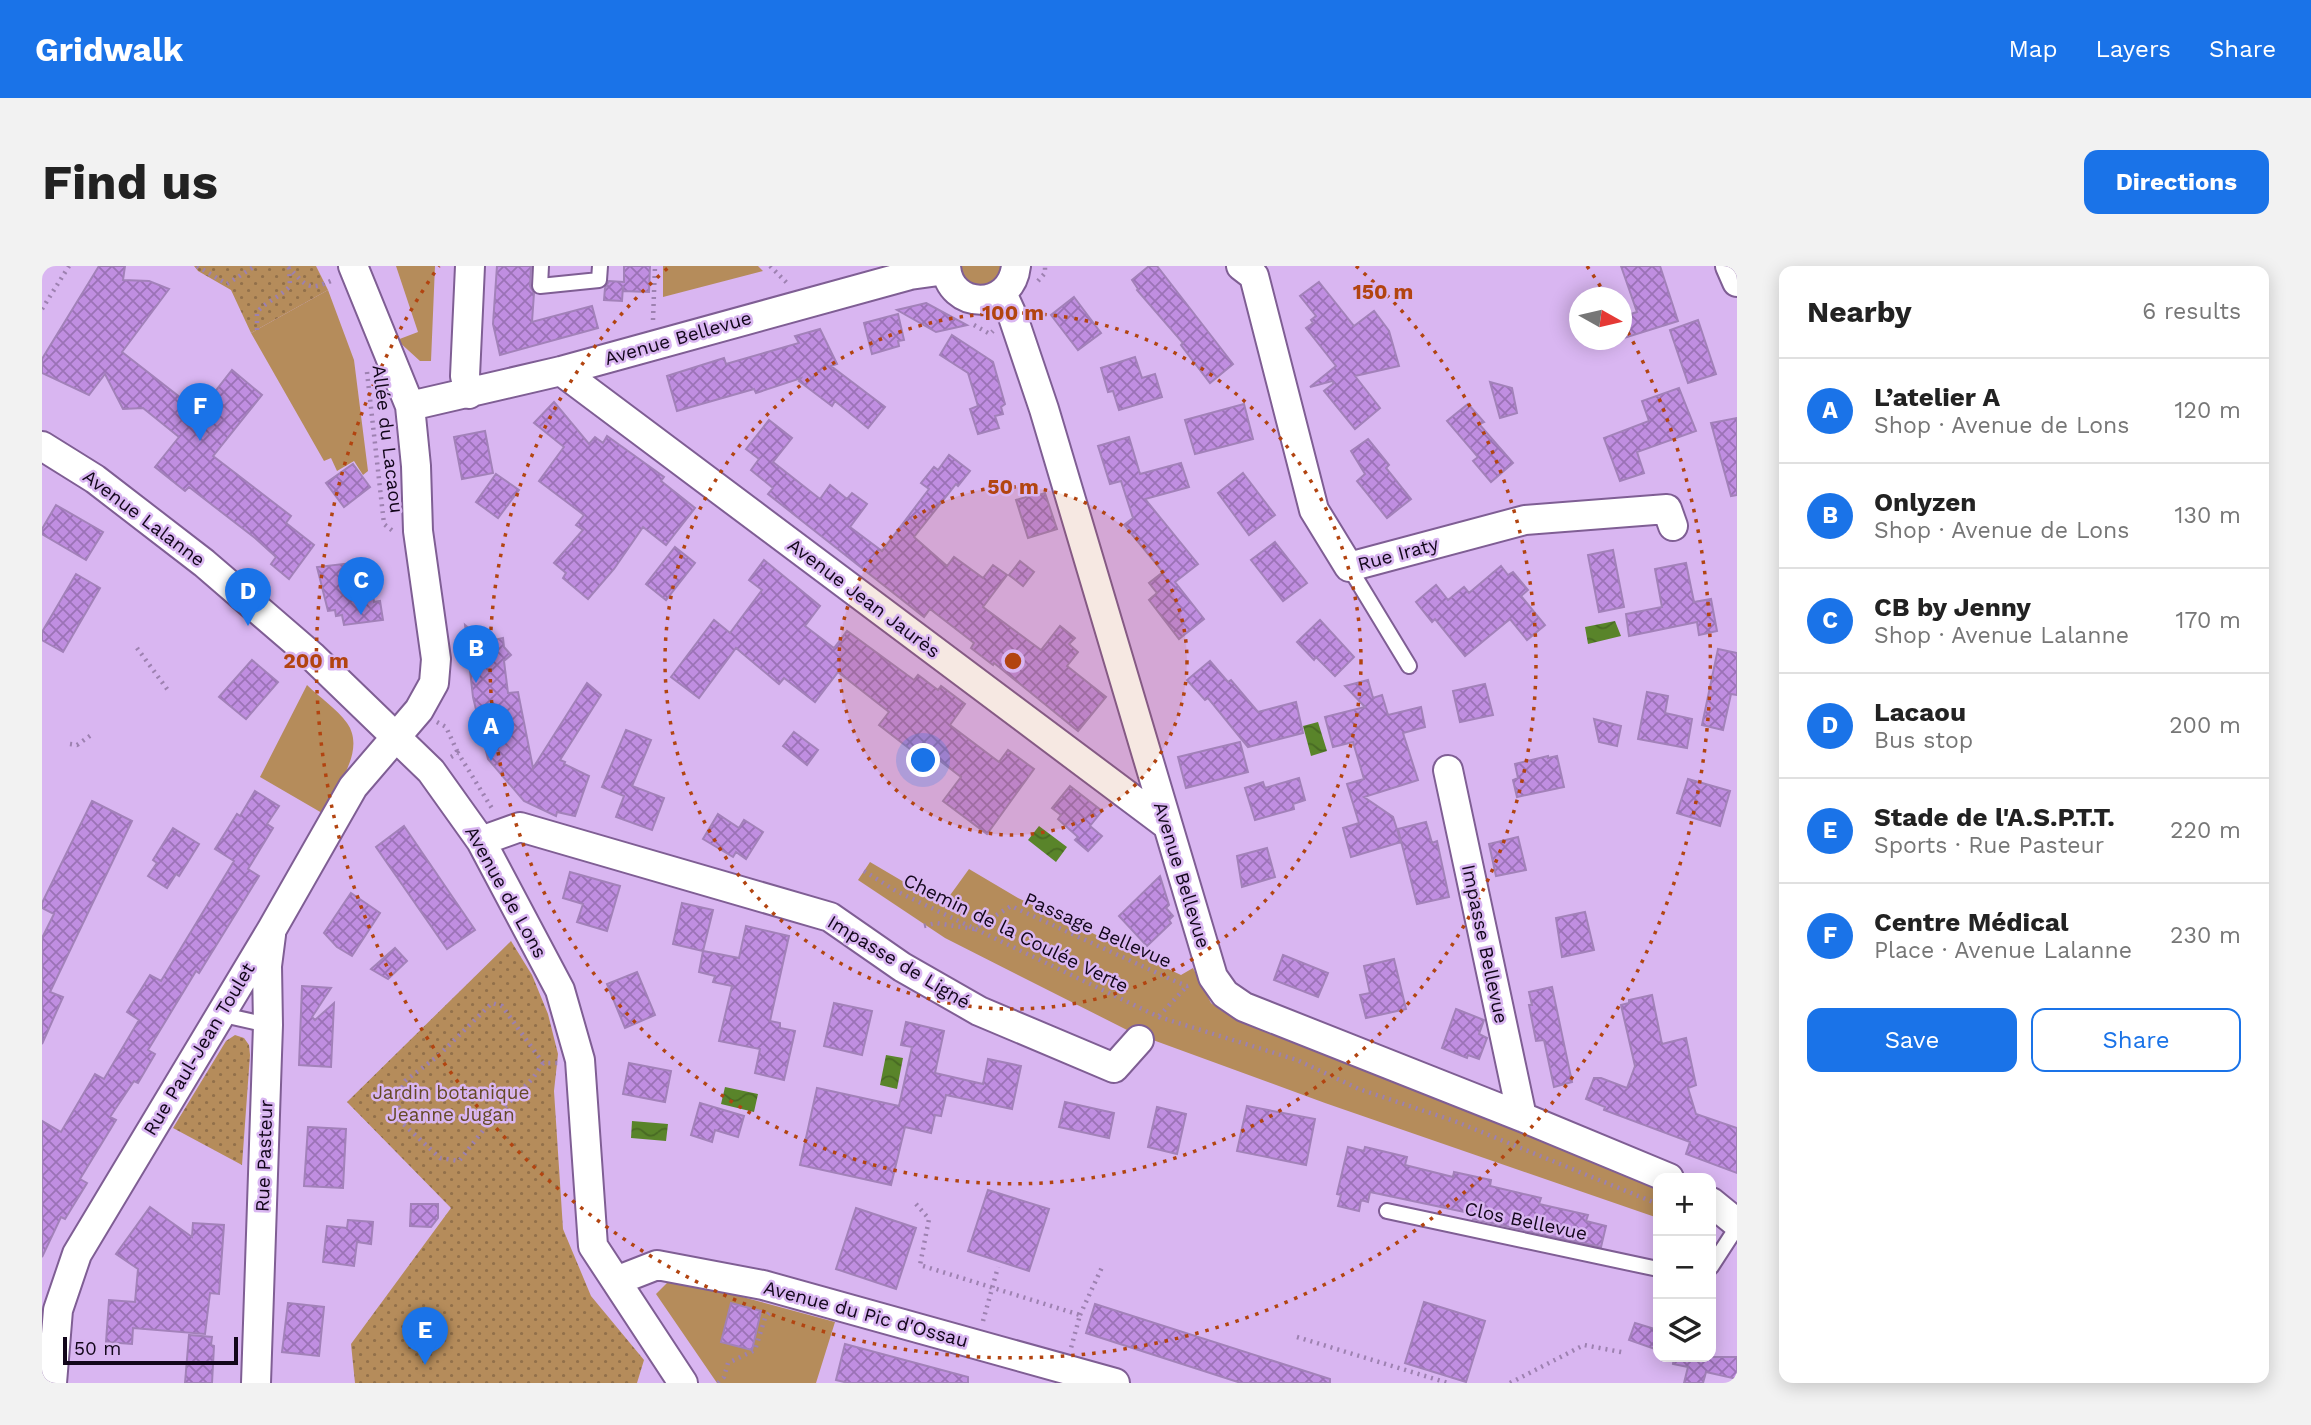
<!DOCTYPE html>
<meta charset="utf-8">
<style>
:root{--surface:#fff;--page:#f2f2f2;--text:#222;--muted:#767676;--line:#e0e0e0;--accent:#1a73e8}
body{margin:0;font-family:"Work Sans",sans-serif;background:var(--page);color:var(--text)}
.controls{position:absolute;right:21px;bottom:21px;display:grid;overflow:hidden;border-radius:14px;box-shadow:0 4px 18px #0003}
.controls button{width:63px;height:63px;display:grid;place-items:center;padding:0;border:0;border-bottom:2px solid var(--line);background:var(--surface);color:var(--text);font:35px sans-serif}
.compass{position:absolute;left:1527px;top:21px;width:63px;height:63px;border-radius:50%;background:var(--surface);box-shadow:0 4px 18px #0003;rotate:98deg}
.scale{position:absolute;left:21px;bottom:18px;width:175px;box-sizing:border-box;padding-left:7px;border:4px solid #12061a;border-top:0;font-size:19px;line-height:24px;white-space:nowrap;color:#12061a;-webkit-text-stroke:5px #d9b6f1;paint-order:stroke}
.you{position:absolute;left:882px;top:495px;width:24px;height:24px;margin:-18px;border:5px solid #fff;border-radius:50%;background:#1a73e8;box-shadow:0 0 0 10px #1a73e833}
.badge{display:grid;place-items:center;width:46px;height:46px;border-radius:50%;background:var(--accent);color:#fff;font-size:23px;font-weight:700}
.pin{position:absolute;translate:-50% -58px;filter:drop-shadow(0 2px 4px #0008)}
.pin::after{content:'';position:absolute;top:37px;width:24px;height:21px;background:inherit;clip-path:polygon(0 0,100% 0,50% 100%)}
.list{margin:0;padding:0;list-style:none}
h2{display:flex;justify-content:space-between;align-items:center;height:91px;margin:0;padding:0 28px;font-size:30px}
h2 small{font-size:23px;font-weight:400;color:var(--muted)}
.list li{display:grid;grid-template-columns:46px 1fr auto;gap:21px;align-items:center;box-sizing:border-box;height:105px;padding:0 28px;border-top:2px solid var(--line)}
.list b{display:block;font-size:26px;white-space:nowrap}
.list p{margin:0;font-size:23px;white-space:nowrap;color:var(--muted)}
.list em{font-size:23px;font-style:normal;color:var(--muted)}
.actions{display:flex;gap:14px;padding:21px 28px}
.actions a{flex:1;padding:16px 0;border:2px solid var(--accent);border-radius:14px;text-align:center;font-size:24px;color:var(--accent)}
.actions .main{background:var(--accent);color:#fff}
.icon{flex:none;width:38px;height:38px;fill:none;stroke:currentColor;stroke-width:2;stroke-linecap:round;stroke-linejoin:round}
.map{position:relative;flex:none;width:1695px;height:1117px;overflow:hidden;border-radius:14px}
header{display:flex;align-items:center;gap:42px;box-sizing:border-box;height:98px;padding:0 35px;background:var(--accent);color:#fff}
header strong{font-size:33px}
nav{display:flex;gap:38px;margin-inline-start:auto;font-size:24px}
.intro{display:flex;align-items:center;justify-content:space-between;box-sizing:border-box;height:168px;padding:0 42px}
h1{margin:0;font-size:49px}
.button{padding:18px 32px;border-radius:14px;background:var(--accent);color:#fff;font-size:24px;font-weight:700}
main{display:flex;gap:42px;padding:0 42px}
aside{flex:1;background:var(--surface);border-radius:14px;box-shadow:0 4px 18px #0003}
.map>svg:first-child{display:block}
.grass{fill:#b58c5b}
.park{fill:url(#park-dots)}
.water{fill:url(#water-waves)}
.building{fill:url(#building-cross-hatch);stroke:#a281b9;stroke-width:2}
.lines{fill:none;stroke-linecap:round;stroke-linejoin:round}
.service-casing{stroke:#7f5e94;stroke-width:18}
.minor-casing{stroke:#7f5e94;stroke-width:32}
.path{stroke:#9d81b0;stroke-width:4.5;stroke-dasharray:2 5;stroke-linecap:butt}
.service{stroke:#fff;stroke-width:14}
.minor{stroke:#fff;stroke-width:28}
.ring{fill:none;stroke:#b24410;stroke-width:3.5;stroke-dasharray:3.5 7}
.labels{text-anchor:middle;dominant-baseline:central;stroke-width:5;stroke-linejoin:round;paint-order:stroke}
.street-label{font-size:19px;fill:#12061a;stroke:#d9b6f1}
.park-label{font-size:19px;fill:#654926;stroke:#d9b6f1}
.centre{fill:#b24410;stroke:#d9b6f1;stroke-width:3.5}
.ring-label{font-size:21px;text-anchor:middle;font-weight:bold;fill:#b24410;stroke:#d9b6f1;stroke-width:5;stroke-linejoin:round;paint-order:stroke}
</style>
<header>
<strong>Gridwalk</strong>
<nav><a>Map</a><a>Layers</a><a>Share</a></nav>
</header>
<div class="intro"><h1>Find us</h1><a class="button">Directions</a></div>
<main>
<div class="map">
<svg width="1695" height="1117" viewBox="0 0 1695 1117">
<defs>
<pattern id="park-dots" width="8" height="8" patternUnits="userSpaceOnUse" patternTransform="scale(1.75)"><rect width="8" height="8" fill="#b58c5b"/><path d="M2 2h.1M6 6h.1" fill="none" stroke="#92704a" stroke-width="1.8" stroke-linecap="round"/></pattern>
<pattern id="water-waves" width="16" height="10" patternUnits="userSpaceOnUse" patternTransform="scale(1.75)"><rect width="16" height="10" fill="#59842a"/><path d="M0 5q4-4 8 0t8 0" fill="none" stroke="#486a23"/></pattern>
<pattern id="building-cross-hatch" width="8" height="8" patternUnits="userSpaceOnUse" patternTransform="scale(1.75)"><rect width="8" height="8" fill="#c08ee1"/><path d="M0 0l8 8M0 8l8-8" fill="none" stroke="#9b72b6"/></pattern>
</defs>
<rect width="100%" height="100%" fill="#d9b6f1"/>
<path class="grass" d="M354 0H393L389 95H378L355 74 376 66Z
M621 0H716L721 5 621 31Z
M912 0H960C955 19 943 21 925 19Z
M286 24 312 94 326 205 321 209 312 195 295 205 289 192 282 195 209 67Z
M265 419C277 431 295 443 305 457 325 485 293 523 280 547L218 511Z
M828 596 901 639 927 603 976 632 1139 709 1151 702 1169 737 1180 745 1574 902 1616 923V952L1283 837 1089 766 903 672 816 614Z
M630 1012 793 1056 774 1117H675L614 1028Z"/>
<path class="park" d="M152 0H274L286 24 209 67 189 24 156 5Z
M469 675 490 709 506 748 516 788 512 825 521 963 549 1030 602 1094 595 1117H313L309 1078 409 942 305 836Z
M193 769 202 772 207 779 208 789 200 899 131 862 184 775Z"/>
<path class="water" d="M1573 355 1579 370 1546 378 1543 361Z
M1276 456 1285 485 1269 490 1261 460Z
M997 560 1025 581 1014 596 986 574Z
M844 789 861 792 855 823 838 819Z
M683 821 716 828 712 846 679 838Z
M590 855 626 858 624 875 589 872Z"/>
<path class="building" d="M57 0H83L81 14 107 15 127 23 80 86 157 146 190 104 220 129 171 190 249 250 244 257 272 279 247 313 229 298 234 291 213 272 147 221 143 225 113 201 137 171 101 142 81 143 63 108 47 129 0 107V93Z
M455 0H489L488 20 492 27 490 56 550 40 556 62 458 89 451 58Z
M582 0H608L607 26 581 25V20L580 35 562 34 563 22 567 15 582 16Z
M1107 0H1115L1191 98 1168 117 1139 79 1141 77 1095 24 1096 23 1090 14Z
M1579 0H1618L1636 55 1579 73V51L1595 46Z
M1277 16 1312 60 1332 45 1347 65 1357 100 1313 110 1338 142 1313 163 1282 125 1292 117 1290 115 1268 121 1294 100 1264 62 1271 57 1269 54 1274 50 1258 30Z
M1032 31 1059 67 1036 84 1009 49Z
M884 37 925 59 894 66 855 44Z
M856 48 862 74 856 75 857 80 830 88 822 57Z
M1656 54 1674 108 1646 117 1628 64Z
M778 63 795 98 789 100 843 141 826 162 793 135 790 140 757 115 759 112 714 127 712 123 635 145 625 110 682 92 684 98 757 77 753 70Z
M910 69 951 96 963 138 959 141 961 148 953 150 957 162 936 168 928 143 936 140 926 107 898 89Z
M1093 91 1100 112 1113 108 1120 131 1077 144 1071 125 1066 126 1059 102Z
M1448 116 1470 122 1475 147 1458 152Z
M1637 122 1654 165 1595 186 1602 207 1578 215 1562 172 1607 155 1600 135Z
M512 136 547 178 553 171 561 177 565 170 622 211 619 215 653 242 624 279 601 261 572 303 546 333 521 312 524 307 512 297 541 264 534 259 542 249 497 215 522 181 492 157Z
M1202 138 1211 173 1153 188 1143 154Z
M1426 138 1442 156 1437 158 1471 197 1449 216 1431 195 1436 191 1405 155Z
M1695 152V229L1689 230 1669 157Z
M727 154 750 172 731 196 778 233 788 219 805 233 810 227 825 238 808 261 840 285 887 223 879 217 892 201 896 204 907 189 928 205 916 220 914 218 872 271 905 300 912 291 941 312 951 299 965 309 941 341 999 384 1018 360 1033 372 1027 378 1036 386 1025 400 1064 431 1036 465 952 397 951 399 929 382 932 377 888 343 882 351 726 228 731 222 709 204 717 193 704 183Z
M443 165 451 207 420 213 412 171Z
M1087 171 1098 208 1139 197 1147 221 1103 233 1156 298 1133 316 1162 353 1137 373 1107 334 1115 327 1107 317 1121 306 1082 259 1091 252 1079 215 1068 218 1056 180Z
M1326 173 1347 199 1344 202 1369 233 1345 252 1315 215 1323 208 1309 185Z
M311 198 328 221 302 241 284 217Z
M1201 207 1233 249 1207 269 1176 227Z
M454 208 477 224 456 252 434 236Z
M997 227V229L1003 227 1015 263 986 272 974 234Z
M14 239 61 266 44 294 0 268V263Z
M1233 276 1265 317 1241 335 1209 294Z
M633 281 653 297 624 334 604 318Z
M1571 284 1582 341 1557 346 1546 289Z
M722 294 778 340 763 360 792 382 805 365 872 414 876 409 896 424 899 420 923 438 908 459 957 496 966 484 992 503 945 568 901 535 919 511 888 487 882 494 837 459 847 446 796 406 773 436 742 412 737 418 694 382 657 432 629 411 672 354 688 367 720 324 707 314Z
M327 295 332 336 338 335 341 354 302 359 300 349 294 350 293 344 286 345 275 301Z
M978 295 992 306 981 320 967 309Z
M1644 297 1652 336 1669 333 1675 365 1657 369 1655 356 1587 370 1584 348 1620 341 1613 303Z
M1459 300 1466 309 1471 306 1486 324 1479 330 1503 359 1485 374 1468 353 1423 390 1393 353 1390 356 1374 336 1394 319 1406 334 1422 321 1427 327Z
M34 308 58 322 21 386 0 374V366Z
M1278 354 1312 391 1293 410 1274 391 1272 394 1255 376Z
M423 359 443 376 461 372 462 381 469 389 462 395 466 427 476 426 491 502 545 417 559 429 518 494 523 496 522 498 547 510 533 550 515 546 514 550 482 535 446 493 431 431Z
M1676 383 1695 387V429L1689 428 1681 464 1660 459Z
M210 394 236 416 204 453 177 431Z
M1168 395 1186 416 1189 414 1216 446 1254 436 1261 467 1206 481 1166 432 1163 434 1145 414Z
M1326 414 1331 432 1340 429 1346 449 1379 441 1383 461 1361 467 1376 514 1322 531 1351 551 1359 576 1309 591 1301 562 1317 557 1305 518 1322 513 1311 476 1291 481 1283 451 1323 441 1303 420Z
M1443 418 1451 449 1418 456 1411 425Z
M1605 426 1626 430 1623 447 1650 453 1645 482 1596 473Z
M1552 453 1579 460 1575 480 1557 476Z
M584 464 609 474 590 520 622 532 610 564 574 551 582 530 560 521Z
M752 466 776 484 765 499 741 480Z
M1198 476 1206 506 1144 522 1136 491Z
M1506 490V492L1515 490 1522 521 1475 531 1471 514 1476 512 1473 498Z
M1257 512 1263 534 1251 538 1252 543 1213 554 1203 522 1221 516 1223 522Z
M1646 513 1688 525 1678 560 1635 547Z
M1028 520 1060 545 1048 560 1060 570 1046 585 1033 574 1036 571 1016 553 1019 549 1010 542Z
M213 525 237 540 225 558 231 562 206 603 217 610 157 707 154 705 106 784 113 788 96 817 92 815 68 851 74 854 38 913 45 917 23 953 19 951 0 991V855L19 866 53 808 62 813 97 754 85 746 108 709 119 715 192 595 173 583 195 548 198 550Z
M50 535 90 555 8 726 21 731 0 778V672L12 648 0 642V637Z
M676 548 697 562 702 554 721 566 704 593 694 586 691 591 661 573Z
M1384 556 1390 577 1395 575 1407 631 1375 638 1356 563Z
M362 560 433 664 405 683 334 581Z
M131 562 157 578 137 610 134 608 125 622 106 610 115 597 111 594Z
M1476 571 1484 604 1454 610 1447 578Z
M1225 582 1233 611 1200 621 1195 590Z
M528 606 578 620 565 665 535 656 541 638 521 632Z
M1118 610 1127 639 1124 642 1131 650 1127 654 1129 657 1105 680 1077 650Z
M309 627 338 647 310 690 295 681 282 667Z
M640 637 671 644 661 685 631 678Z
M1543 646 1552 684 1520 691 1514 652Z
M704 660 747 670 728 755 738 757V762L753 765 742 814 713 807 718 783 677 775 690 720 671 716 673 710 657 706 661 685 697 692Z
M353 682 365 695 346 713 329 703Z
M1241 689 1286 707 1276 731 1232 714Z
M1352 693 1364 743 1324 752 1318 729 1328 727 1322 700Z
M595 706 613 749 583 762 565 718Z
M260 720 289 722 270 751 273 754 292 737 289 801 257 799Z
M1510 721 1530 816 1512 821 1502 774 1494 775 1487 739H1490L1487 726Z
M1610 729 1620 778 1644 772 1654 819 1646 822 1654 848 1695 862V907L1644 888 1648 876 1562 844 1563 841 1544 833 1552 812H1559L1585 822 1593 800 1579 739 1587 737V734Z
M792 737 830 745 820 789 782 780Z
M1414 743 1442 754 1437 768 1445 772 1437 793 1426 789 1425 792 1400 782Z
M864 756 902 765 893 807 941 818 946 793 979 800 970 843 904 829 899 850 893 849 889 867 863 861 849 919 758 899 775 822 857 840 870 781 859 779Z
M587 797 629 805 623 836 581 828Z
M1023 836 1072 847 1067 872 1017 861Z
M658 837 702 850 696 871 673 864 670 876 649 869Z
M1205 840 1273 853 1264 899 1195 885Z
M1115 841 1144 848 1135 888 1106 881Z
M266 861 304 863 301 922 262 920Z
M1306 881 1322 885 1323 881 1365 891 1363 899 1411 911 1412 906 1449 914 1448 920 1499 932 1497 938 1546 949 1544 955 1564 960 1559 981 1431 953 1432 948 1328 926 1326 936 1319 934 1317 945 1296 940 1299 929 1295 928Z
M946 924 1007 943 987 1005 926 985Z
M369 938H396V952L389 961 368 960Z
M108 941 150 971 151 957 182 959 177 1028 168 1027 163 1068 91 1062 90 1078 64 1076 67 1034 93 1036 96 1003 74 988Z
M814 942 874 962 854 1023 794 1003Z
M306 954 331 956 329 978 315 976 312 1000 281 996 285 960 305 962Z
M1382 1036 1443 1055 1424 1116 1363 1097Z
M246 1037 282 1041 277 1090 240 1086Z
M689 1037 719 1045 710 1084 679 1076Z
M1053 1038 1288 1113V1117H1199L1044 1067Z
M1593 1057 1616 1064V1084L1587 1074Z
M147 1069 170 1071 169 1079 172 1080 170 1117H143Z
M803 1078 926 1111V1117H806L794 1114Z
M1632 1091H1695V1113L1664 1106 1661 1117H1642L1646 1101 1631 1098Z"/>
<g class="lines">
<defs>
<path id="service" d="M499 0 498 20 557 14 558 0
M1307 301 1367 400
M177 748 226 759
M1345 945 1616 1003
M1669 1001 1695 961"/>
<path id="minor" d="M904 0C907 45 969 45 974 0
M1199 0 1212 10 1272 244 1307 301 1483 254 1625 243 1631 260
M1688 0 1695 16
M960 27 971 51 1002 143 1171 711 1183 728 1202 741 1480 851 1627 912
M519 105 1125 559
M427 128 423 110 428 0
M368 140 519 105 868 9 904 4
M0 180 53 213 162 297 270 390 389 505 439 575 518 724 538 794 551 980 641 1117
M1406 504 1480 851
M439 575 478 561 788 651 860 701 937 745 1072 802 1097 774
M1669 936 1695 957
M574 1015 615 999 721 1019 1073 1117
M10 1117 16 1044 35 988 230 663 311 521 377 444 392 417 394 393 376 265 374 200 368 140 311 0
M214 1117 226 759 225 700 229 669"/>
</defs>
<use href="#service" class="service-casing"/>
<use href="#minor" class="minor-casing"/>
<path class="path" d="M155 0 185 18 213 0
M728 0 746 18
M246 1C265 20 265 26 291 14
M996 15 1003 7V0
M0 43 27 0
M611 54 613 0
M932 59 948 68 951 65
M215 64V46C225 35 238 31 248 20L247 2
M325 106 342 258 352 266
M95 382 128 427
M395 456 404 461 416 487
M28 478 35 479 52 467
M409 491 416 487 451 544
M822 605 854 625 1117 751 1255 794 1317 823 1415 856 1616 938
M882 660 894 657 932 663 969 640 1135 716 1145 720 1150 718
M1117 750 1145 720
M501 797 491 812 447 857 417 895 398 892 357 854 356 831 363 815 396 790 450 737 460 740 501 797H516
M874 938 887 953 878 999 1038 1049 1029 1082
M1038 1049 1061 999
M941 1055 956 1001
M1255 1071 1406 1117
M676 1117 682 1111 686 1097 713 1084 723 1052 728 1046
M1468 1117 1542 1079 1584 1087"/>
<use href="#service" class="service"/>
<use href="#minor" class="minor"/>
</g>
<circle cx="971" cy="395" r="174" fill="#b24410" fill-opacity=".12"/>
<g class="ring">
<circle cx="971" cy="395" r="174"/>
<circle cx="971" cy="395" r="348"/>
<path d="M1314 0A523 523 0 1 1 628 0"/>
<path d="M1545 0A697 697 0 0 1 1565 31M1581 57A697 697 0 1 1 397 0"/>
</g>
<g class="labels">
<g class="street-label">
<text transform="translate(636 72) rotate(-16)">Avenue Bellevue</text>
<text transform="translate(346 173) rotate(83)">Allée du Lacaou</text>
<text transform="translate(102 252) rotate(37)">Avenue Lalanne</text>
<text transform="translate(1356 288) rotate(-15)">Rue Iraty</text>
<text transform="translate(822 332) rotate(37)">Avenue Jean Jaurès</text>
<text transform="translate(1140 609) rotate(73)">Avenue Bellevue</text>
<text transform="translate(464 626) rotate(61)">Avenue de Lons</text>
<text transform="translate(1056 664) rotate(24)">Passage Bellevue</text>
<text transform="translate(974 667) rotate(26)">Chemin de la Coulée Verte</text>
<text transform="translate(1443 678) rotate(78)">Impasse Bellevue</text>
<text transform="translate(857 696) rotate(31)">Impasse de Ligné</text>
<text transform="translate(157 783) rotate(-59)">Rue Paul-Jean Toulet</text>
<text transform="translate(222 890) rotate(-88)">Rue Pasteur</text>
<text transform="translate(1484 955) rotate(12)">Clos Bellevue</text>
<text transform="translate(824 1048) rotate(15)">Avenue du Pic d'Ossau</text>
</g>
<g class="park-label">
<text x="409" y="826">Jardin botanique<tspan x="409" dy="22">Jeanne Jugan</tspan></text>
</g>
</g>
<circle cx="971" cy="395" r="10" class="centre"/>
<g class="ring-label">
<text x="1341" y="33">150 m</text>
<text x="971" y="54">100 m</text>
<text x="971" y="228">50 m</text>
<text x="274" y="402">200 m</text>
</g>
</svg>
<div class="controls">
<button>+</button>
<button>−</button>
<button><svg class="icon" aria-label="layers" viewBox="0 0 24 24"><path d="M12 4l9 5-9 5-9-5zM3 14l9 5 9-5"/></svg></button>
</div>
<svg class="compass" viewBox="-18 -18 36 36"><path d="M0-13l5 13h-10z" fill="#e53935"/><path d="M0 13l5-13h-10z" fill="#767676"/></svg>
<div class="scale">50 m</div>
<div class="you"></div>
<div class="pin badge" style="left:449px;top:495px">A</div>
<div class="pin badge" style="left:434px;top:417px">B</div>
<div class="pin badge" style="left:319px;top:349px">C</div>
<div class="pin badge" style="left:206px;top:360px">D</div>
<div class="pin badge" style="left:383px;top:1099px">E</div>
<div class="pin badge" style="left:158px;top:175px">F</div>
</div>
<aside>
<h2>Nearby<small>6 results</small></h2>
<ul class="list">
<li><span class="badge">A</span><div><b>L’atelier A</b><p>Shop · Avenue de Lons</p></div><em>120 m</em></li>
<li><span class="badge">B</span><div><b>Onlyzen</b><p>Shop · Avenue de Lons</p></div><em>130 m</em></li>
<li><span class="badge">C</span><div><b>CB by Jenny</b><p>Shop · Avenue Lalanne</p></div><em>170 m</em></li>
<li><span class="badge">D</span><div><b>Lacaou</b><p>Bus stop</p></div><em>200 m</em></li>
<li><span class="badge">E</span><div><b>Stade de l'A.S.P.T.T.</b><p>Sports · Rue Pasteur</p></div><em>220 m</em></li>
<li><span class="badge">F</span><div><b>Centre Médical</b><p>Place · Avenue Lalanne</p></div><em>230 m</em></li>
</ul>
<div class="actions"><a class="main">Save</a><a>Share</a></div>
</aside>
</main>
